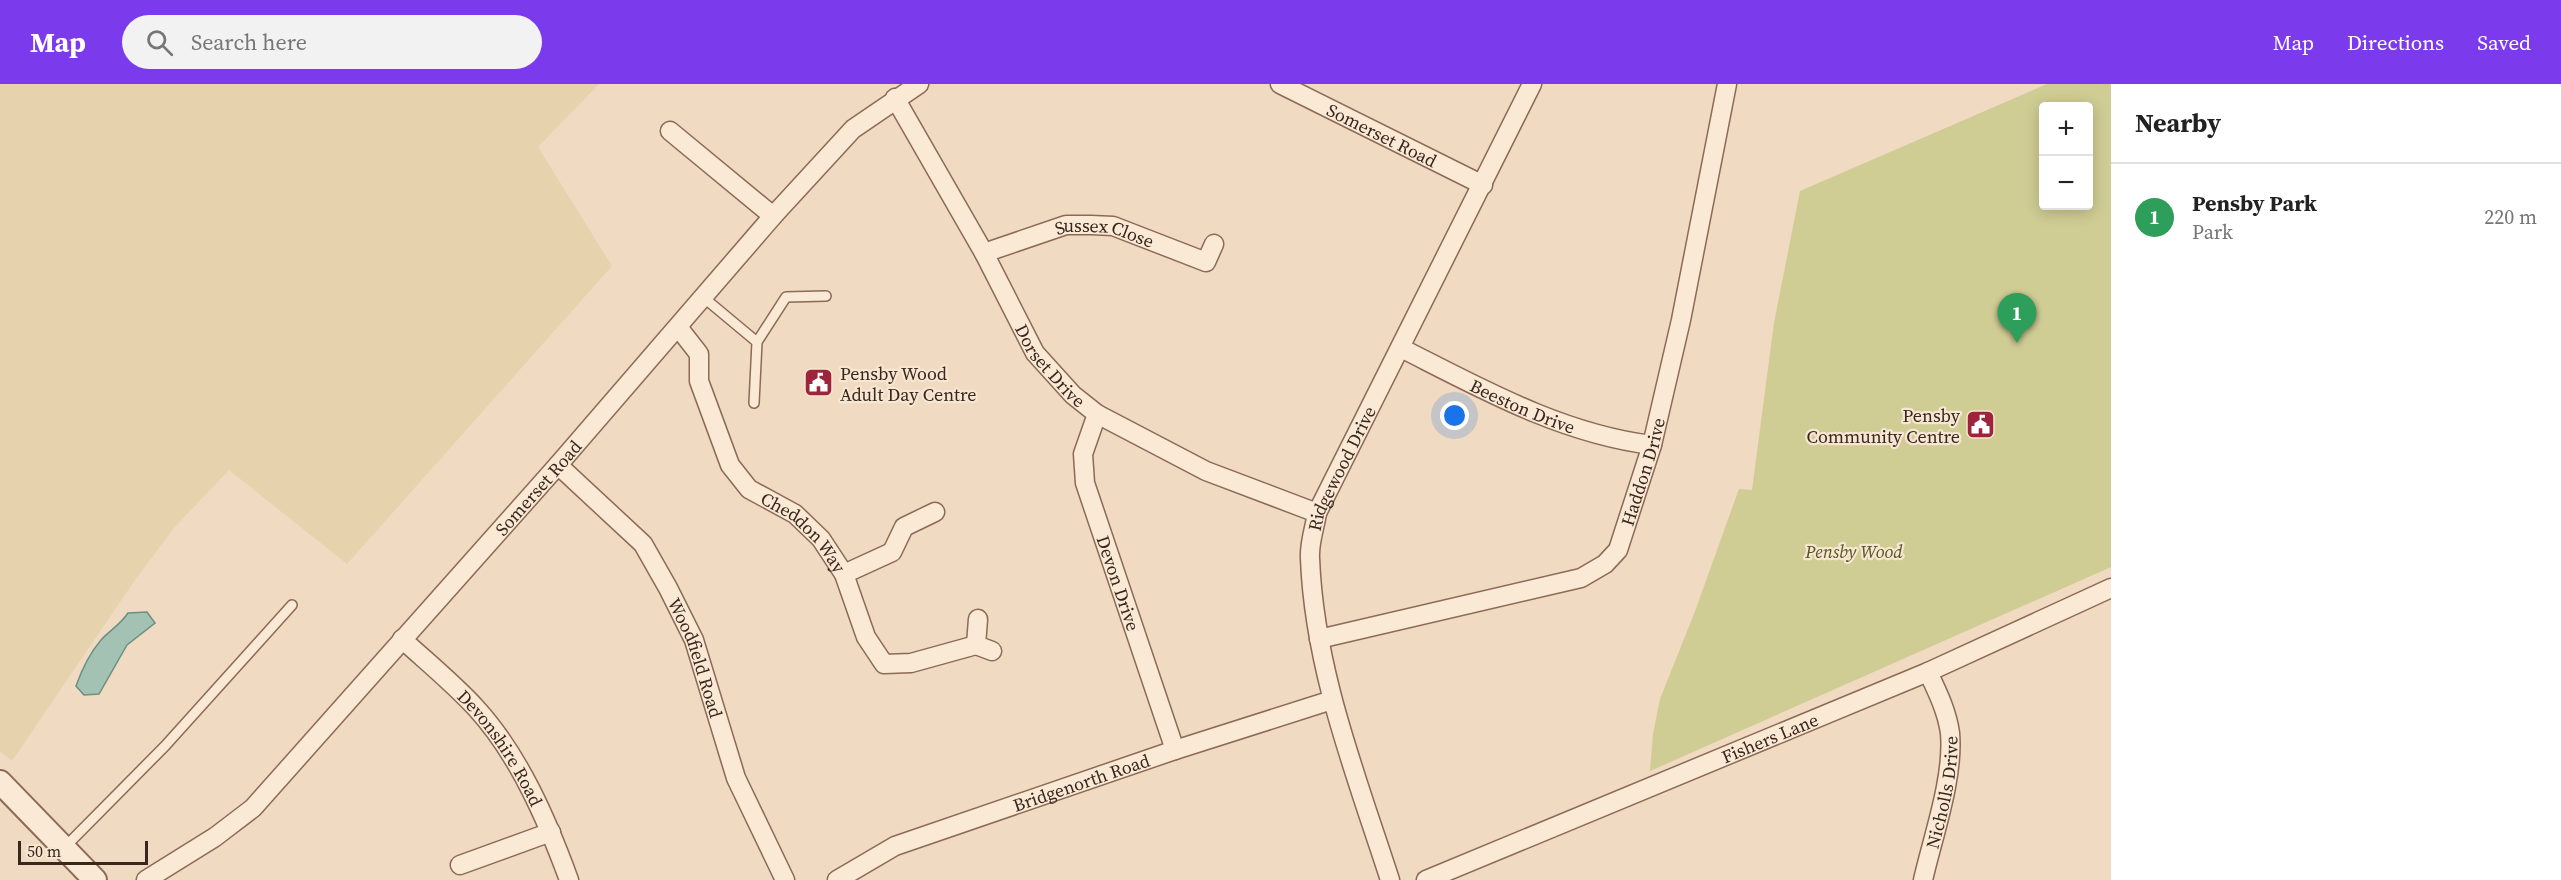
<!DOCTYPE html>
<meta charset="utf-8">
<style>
:root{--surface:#fff;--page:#f2f2f2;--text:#222;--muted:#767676;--line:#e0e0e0;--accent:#7c3aed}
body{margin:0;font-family:"Source Serif 4",serif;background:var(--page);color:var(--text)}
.controls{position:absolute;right:18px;top:18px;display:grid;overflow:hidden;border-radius:6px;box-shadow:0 3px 15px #0003}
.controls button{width:54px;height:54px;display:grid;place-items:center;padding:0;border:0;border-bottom:2px solid var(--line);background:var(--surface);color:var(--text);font:30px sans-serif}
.scale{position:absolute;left:18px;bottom:15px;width:130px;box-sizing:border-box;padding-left:6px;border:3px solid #39261d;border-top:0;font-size:16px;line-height:21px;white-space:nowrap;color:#39261d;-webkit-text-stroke:4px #f7e6d1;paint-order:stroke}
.you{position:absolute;left:1455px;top:332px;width:21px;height:21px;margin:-15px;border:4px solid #fff;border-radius:50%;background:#1a73e8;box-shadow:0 0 0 9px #1a73e833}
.badge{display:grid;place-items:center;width:39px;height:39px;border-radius:50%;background:var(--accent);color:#fff;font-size:20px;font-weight:700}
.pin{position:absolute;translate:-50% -50px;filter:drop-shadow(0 2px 3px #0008)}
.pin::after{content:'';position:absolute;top:32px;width:21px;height:18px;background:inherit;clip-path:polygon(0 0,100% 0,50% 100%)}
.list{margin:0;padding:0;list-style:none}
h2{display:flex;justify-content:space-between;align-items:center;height:78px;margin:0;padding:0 24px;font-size:26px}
h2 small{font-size:20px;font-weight:400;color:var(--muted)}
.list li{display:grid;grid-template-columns:39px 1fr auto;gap:18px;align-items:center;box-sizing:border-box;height:108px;padding:0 24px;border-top:2px solid var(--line)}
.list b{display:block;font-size:22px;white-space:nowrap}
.list p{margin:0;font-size:20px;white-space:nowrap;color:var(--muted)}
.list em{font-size:20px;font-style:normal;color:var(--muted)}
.icon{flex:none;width:33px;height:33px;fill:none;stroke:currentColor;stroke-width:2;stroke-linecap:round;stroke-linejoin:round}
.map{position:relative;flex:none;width:2111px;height:796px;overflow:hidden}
header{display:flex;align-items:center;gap:36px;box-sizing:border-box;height:84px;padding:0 30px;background:var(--accent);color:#fff}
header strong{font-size:28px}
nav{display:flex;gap:33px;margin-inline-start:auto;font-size:21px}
.search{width:420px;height:54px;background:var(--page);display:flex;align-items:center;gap:15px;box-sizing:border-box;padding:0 21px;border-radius:33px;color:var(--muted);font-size:22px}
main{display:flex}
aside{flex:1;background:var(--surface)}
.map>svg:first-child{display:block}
.farmland{fill:#e6d3ae}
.green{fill:#cfcc94;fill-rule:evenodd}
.water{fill:#a4c2b4;stroke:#6a9181;stroke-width:1.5}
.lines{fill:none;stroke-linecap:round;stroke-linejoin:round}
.service-casing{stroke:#8b6a57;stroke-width:12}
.minor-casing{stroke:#8b6a57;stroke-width:21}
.tertiary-casing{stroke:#8b6a57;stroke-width:26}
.service{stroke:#fae9d5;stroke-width:9}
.minor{stroke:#fae9d5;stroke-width:18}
.tertiary{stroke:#fae9d5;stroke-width:22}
.labels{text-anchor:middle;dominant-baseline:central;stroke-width:4.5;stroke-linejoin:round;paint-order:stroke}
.street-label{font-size:18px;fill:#39261d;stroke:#f7e6d1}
.poi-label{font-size:18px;fill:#39261d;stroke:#f7e6d1;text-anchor:start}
.park-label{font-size:18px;font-style:italic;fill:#535722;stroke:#f7e6d1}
</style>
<header>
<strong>Map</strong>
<div class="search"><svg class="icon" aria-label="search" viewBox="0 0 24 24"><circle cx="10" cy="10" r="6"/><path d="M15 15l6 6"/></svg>Search here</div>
<nav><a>Map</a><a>Directions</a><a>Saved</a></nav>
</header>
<main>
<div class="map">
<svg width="2111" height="796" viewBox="0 0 2111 796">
<rect width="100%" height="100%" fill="#f0dac1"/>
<path class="farmland" d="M0 0H599L538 63 612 182 347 480 229 386 174 444 135 496 12 677 0 667Z"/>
<path class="green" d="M2047 0H2111V483L1650 687 1653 650 1660 615 1694 530 1739 405 1752 406 1774 239 1800 107ZM2088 22V122H2044V22Z"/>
<path class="water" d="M147 528 155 539 127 561 99 610 84 611 76 602C82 585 89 570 101 556 110 546 120 541 128 529Z"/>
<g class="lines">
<defs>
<path id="service" d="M703 213 757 258 754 319
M757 258 786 213 826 212
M65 763 165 662 292 521"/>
<g id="minor">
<path id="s1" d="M1280 0 1483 101"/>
<path id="s2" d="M895 14 984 169 1035 269 1073 311 1097 330 1206 387 1317 429"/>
<path d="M670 47 773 132"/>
<path id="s3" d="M984 169 1066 141H1091L1113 142 1206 178 1214 160"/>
<path id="s4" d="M678 243 699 270V297L730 381 749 405 795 430 821 455 844 490 866 553 884 580 911 579 976 561"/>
<path id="s5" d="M1401 264C1482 305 1562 350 1652 361"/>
<path id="s6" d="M1097 330 1083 370 1085 399 1175 666"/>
<path id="s7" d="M558 381 643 460 668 504 694 556 736 694 785 796"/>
<path d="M844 490 892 468 904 443 935 428"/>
<path d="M978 535 976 561 992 567"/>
<path id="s8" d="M402 555C427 578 453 599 476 624 519 671 547 736 569 796"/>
<path id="s9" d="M1319 555 1581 494 1605 480 1618 466 1652 361 1681 236 1727 0"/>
<path d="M460 781 551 748"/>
<path id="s10" d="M146 796 215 753 253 724 558 381 773 132 853 45 919 0"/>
<path id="s11" d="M837 796 895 762 1175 666 1332 616"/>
<path id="s12" d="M1390 796C1356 691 1314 585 1310 474 1309 459 1315 443 1317 429L1532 0"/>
<path id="s13" d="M1426 796 1928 588 2111 504"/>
<path id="s14" d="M1923 796C1933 752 1954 694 1950 649 1947 627 1937 607 1928 588"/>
</g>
<path id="tertiary" d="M0 698 95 796"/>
</defs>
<use href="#service" class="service-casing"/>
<use href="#minor" class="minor-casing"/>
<use href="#tertiary" class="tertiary-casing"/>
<use href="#service" class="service"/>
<use href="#minor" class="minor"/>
<use href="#tertiary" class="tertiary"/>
</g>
<defs>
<symbol id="civic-square" viewBox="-11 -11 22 22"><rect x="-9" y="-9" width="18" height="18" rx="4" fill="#9d243a" stroke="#f7e6d1"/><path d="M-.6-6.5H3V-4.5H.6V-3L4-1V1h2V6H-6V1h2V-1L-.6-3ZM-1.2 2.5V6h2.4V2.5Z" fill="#fff"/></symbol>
</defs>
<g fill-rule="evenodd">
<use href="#civic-square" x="802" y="282" width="33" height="33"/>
<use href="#civic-square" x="1964" y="324" width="33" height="33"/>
</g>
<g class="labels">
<g class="street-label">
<text stroke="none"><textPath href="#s1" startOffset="114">Somerset Road</textPath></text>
<text stroke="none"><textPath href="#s3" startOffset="126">Sussex Close</textPath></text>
<text stroke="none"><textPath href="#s2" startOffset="310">Dorset Drive</textPath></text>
<text stroke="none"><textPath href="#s5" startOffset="135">Beeston Drive</textPath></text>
<text stroke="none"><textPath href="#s12" startOffset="429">Ridgewood Drive</textPath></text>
<text stroke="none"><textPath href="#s9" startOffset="398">Haddon Drive</textPath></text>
<text stroke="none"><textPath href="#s10" startOffset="558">Somerset Road</textPath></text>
<text stroke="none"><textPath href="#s4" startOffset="252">Cheddon Way</textPath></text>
<text stroke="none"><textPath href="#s6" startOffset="177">Devon Drive</textPath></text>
<text stroke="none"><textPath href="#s7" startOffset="242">Woodfield Road</textPath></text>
<text stroke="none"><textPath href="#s13" startOffset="372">Fishers Lane</textPath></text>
<text stroke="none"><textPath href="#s8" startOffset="148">Devonshire Road</textPath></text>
<text stroke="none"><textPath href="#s11" startOffset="264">Bridgenorth Road</textPath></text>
<text stroke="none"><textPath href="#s14" startOffset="90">Nicholls Drive</textPath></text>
</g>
<g class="poi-label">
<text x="840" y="289">Pensby Wood<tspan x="840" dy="21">Adult Day Centre</tspan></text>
<text x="1960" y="331" text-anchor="end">Pensby<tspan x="1960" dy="21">Community Centre</tspan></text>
</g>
<g class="park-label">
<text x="1854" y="467">Pensby Wood</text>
</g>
</g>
</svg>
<div class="controls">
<button>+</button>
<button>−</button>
</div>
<div class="scale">50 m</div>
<div class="you"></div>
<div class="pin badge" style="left:2017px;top:259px;background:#2e9e5b">1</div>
</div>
<aside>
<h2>Nearby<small></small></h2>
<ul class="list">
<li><span class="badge" style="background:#2e9e5b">1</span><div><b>Pensby Park</b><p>Park</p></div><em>220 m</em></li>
</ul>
</aside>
</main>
